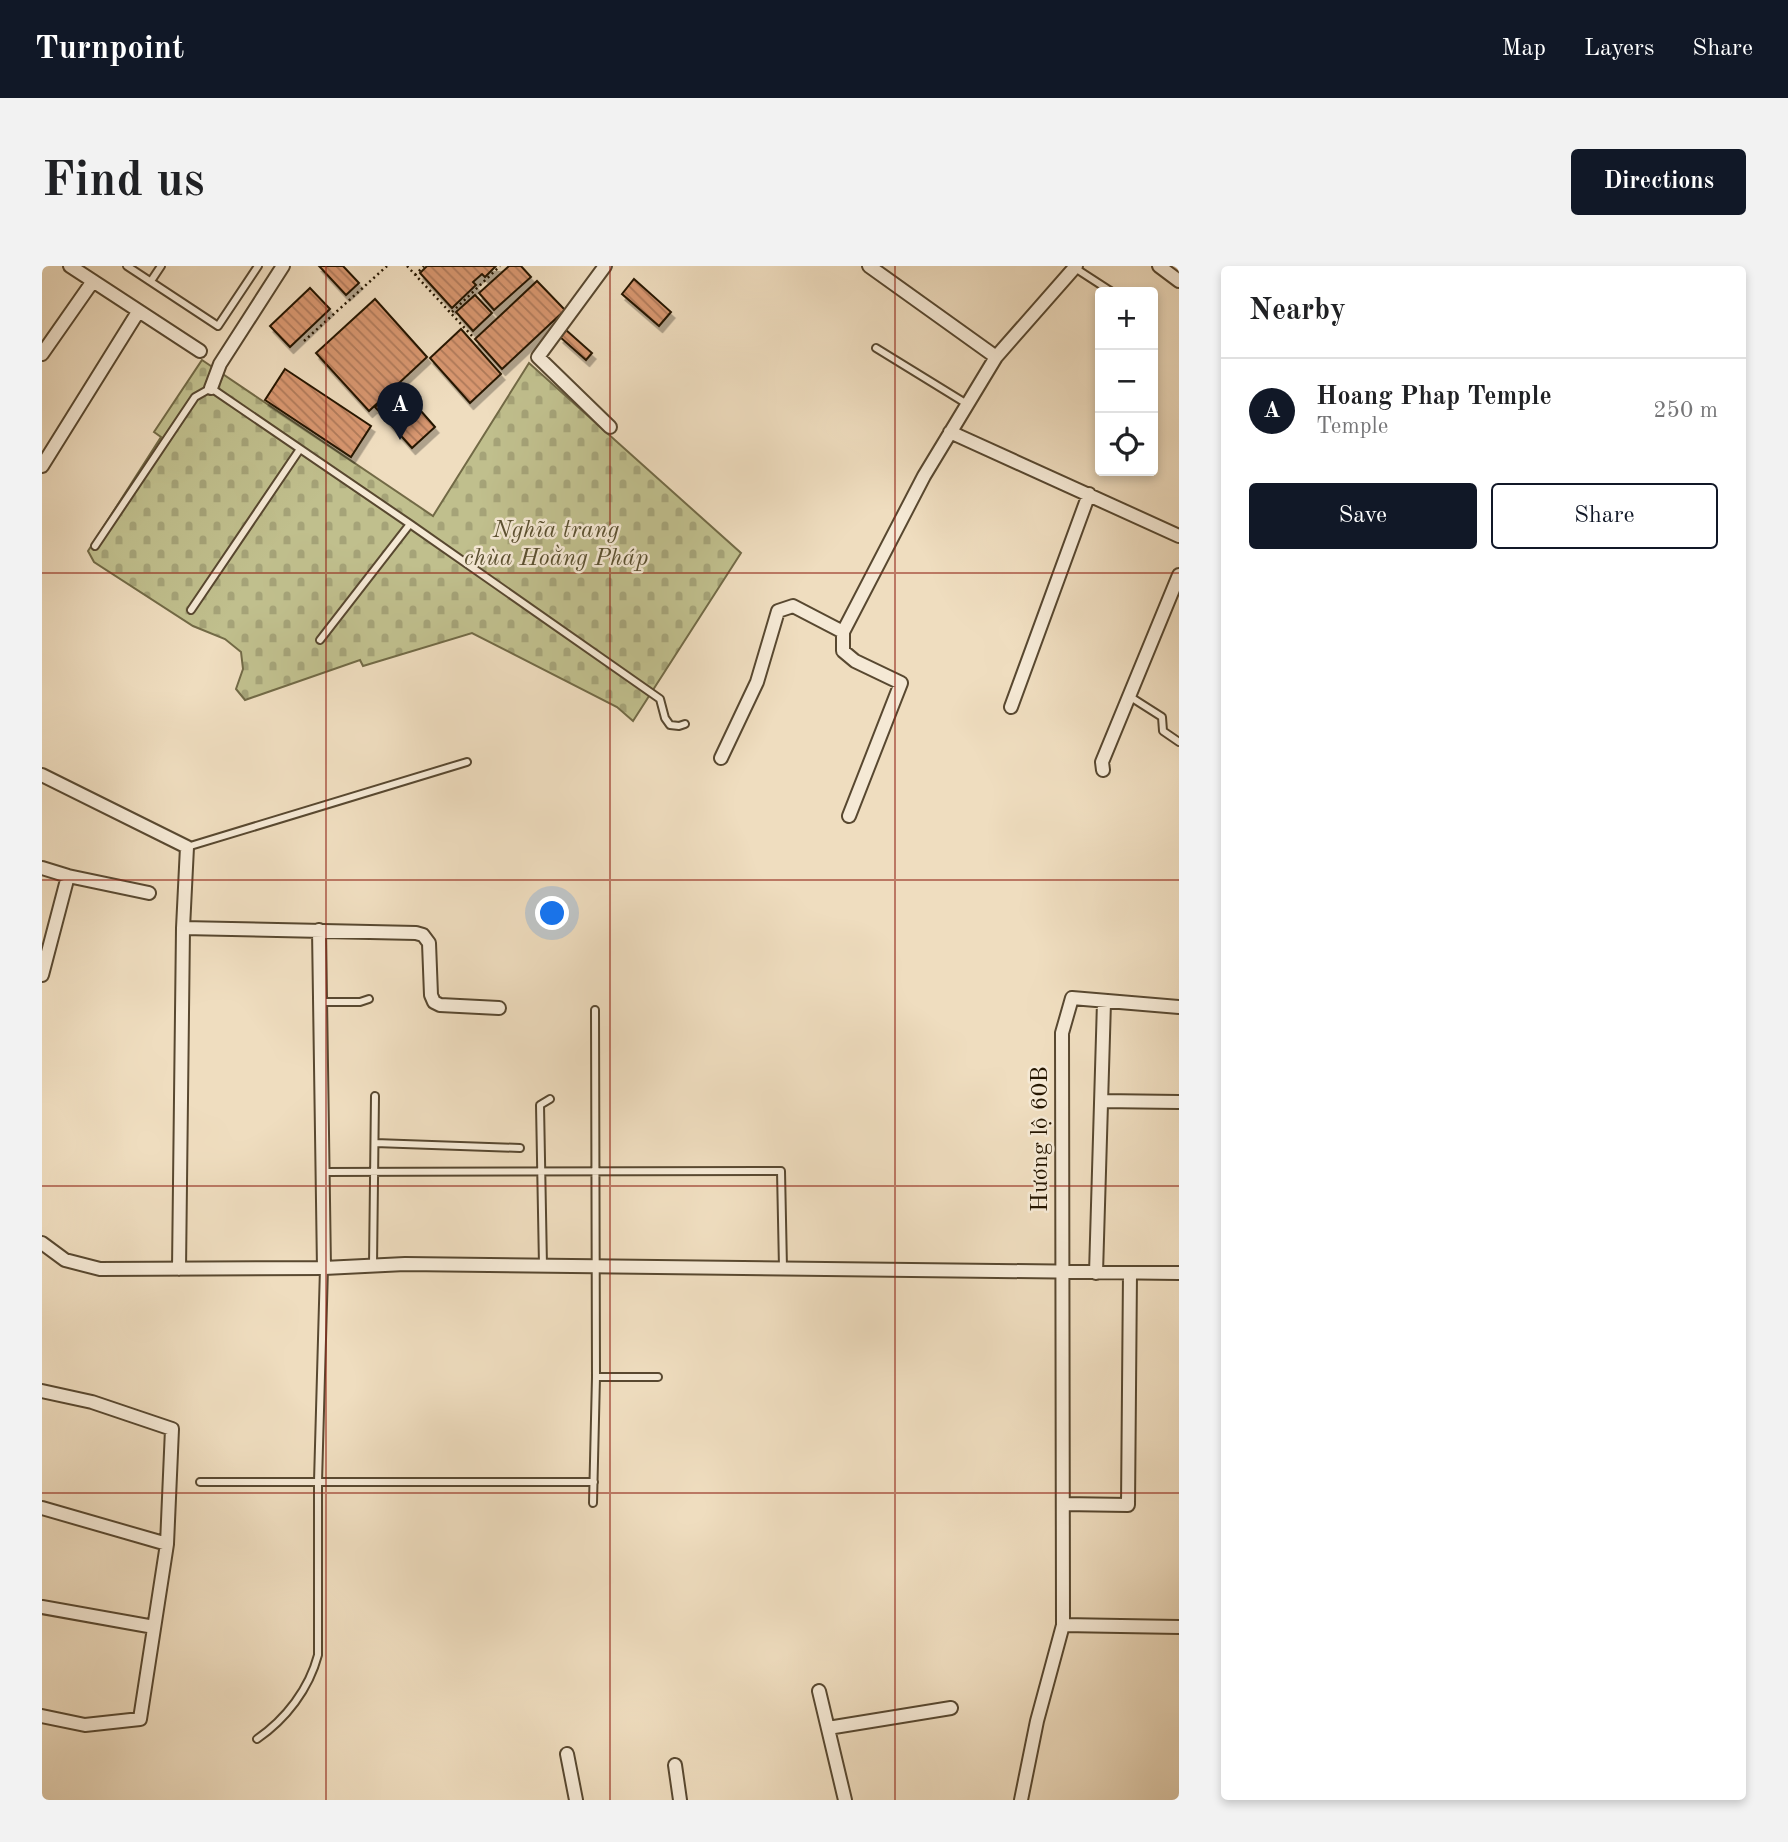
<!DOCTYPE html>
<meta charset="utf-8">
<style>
:root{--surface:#fff;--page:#f2f2f2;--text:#202124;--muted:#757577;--line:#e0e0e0;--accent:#111827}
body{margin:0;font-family:"Old Standard TT",serif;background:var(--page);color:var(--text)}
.controls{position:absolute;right:21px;top:21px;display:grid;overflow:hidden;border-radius:7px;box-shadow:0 4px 10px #0003}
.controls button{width:63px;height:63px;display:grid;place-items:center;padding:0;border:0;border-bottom:2px solid var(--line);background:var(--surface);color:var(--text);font:35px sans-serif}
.you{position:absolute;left:511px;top:648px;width:24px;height:24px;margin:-18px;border:5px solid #fff;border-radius:50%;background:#1a73e8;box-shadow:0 0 0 10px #1a73e833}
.badge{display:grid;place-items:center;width:46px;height:46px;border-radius:50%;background:var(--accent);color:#fff;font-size:23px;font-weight:700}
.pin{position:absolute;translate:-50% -58px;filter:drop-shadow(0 2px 4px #0008)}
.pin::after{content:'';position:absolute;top:37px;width:24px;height:21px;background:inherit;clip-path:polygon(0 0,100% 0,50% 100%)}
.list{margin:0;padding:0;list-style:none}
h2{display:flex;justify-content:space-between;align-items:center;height:91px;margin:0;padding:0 28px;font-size:30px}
h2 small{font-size:23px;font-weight:400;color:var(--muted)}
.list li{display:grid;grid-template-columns:46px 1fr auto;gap:21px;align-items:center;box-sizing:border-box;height:105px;padding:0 28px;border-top:2px solid var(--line)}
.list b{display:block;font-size:26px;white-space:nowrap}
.list p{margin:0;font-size:23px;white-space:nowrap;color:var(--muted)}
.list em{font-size:23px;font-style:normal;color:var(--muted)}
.actions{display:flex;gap:14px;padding:21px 28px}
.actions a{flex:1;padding:16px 0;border:2px solid var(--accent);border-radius:7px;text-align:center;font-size:24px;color:var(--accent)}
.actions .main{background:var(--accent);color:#fff}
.icon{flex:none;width:38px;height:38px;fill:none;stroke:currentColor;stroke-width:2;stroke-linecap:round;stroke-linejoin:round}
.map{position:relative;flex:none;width:1137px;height:1534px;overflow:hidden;border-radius:7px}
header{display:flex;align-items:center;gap:42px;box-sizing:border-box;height:98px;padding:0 35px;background:var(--accent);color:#fff}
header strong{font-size:33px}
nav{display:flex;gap:38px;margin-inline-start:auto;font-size:24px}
.intro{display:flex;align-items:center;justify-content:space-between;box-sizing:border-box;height:168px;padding:0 42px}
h1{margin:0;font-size:49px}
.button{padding:18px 32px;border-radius:7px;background:var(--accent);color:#fff;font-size:24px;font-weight:700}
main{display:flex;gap:42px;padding:0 42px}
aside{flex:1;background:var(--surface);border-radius:7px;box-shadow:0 4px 10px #0003}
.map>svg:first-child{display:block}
.cemetery{fill:url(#cemetery-stones);stroke:#726a46;stroke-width:2}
.building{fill:url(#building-back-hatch);stroke:#251600;stroke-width:2;filter:url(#shadow)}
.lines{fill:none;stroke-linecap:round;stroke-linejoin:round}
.lane-casing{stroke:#584830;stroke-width:10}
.street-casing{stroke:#584830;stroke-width:16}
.path{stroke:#251600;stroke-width:2.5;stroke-dasharray:2 3.5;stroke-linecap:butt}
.lane{stroke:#f5e9d5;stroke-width:6}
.street{stroke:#f5e9d5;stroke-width:12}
.grid{fill:none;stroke:#8f2418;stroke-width:2;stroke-opacity:0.55}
.labels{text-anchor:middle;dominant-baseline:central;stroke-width:5;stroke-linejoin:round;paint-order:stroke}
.park-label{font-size:24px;font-style:italic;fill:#5b5131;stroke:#f5e9d5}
.street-label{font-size:24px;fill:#251600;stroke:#f5e9d5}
</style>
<header>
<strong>Turnpoint</strong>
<nav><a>Map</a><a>Layers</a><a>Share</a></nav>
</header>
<div class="intro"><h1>Find us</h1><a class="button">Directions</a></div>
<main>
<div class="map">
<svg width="1137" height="1534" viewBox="0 0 1137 1534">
<defs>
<pattern id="cemetery-stones" width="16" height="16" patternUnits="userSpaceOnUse" patternTransform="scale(1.75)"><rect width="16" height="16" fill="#c0bf8d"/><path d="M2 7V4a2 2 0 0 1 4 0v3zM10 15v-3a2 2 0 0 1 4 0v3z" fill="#a5a378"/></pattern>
<pattern id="building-back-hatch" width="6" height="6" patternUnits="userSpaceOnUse" patternTransform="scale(1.75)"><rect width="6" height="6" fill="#d89770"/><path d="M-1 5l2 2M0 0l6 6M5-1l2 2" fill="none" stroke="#af7a5a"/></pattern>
<filter id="shadow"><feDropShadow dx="3.5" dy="6" stdDeviation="0" flood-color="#0004"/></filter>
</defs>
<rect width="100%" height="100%" fill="#efddbf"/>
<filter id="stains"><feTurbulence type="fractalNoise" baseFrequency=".00286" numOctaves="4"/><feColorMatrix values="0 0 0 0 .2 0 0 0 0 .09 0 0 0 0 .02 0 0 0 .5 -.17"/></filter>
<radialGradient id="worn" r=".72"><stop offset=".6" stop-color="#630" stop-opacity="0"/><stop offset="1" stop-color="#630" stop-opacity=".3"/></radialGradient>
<path class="cemetery" d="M160 94 391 250 487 97 699 287 591 455 575 441 430 367 321 400 318 394 203 434 194 423 201 403 199 386 183 373 151 360 52 296 46 285 119 171 112 166Z"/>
<path class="building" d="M277 0H301L317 17 304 29Z
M385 0H454L443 11 440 8 431 16 434 19 410 42 378 7Z
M467 0H479L489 11 452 44 437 27Z
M592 13 629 46 617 60 580 28Z
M495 15 523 44 460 103 433 73Z
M268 22 288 43 248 81 228 60Z
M433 29 450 47 431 65 414 46Z
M333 33 385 91 327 145 274 87Z
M419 63 459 108 428 137 388 92Z
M524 64 550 87 544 94 518 71Z
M243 103 329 160 309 191 223 134Z
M357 120 393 161 370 182 333 141Z"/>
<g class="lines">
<defs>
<path id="lane" d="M85 0 176 60 216 0
M1033 2 1070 26
M109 15 119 0
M834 82 925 138
M53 280 153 131 169 122 368 258 618 433 623 452 628 459 637 460 643 458
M149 344 258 183
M278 374 368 258
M1087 430 1120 451 1121 465 1137 476
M145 581 425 496
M278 736H318L327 733
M333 877 478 882
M280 906 739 905 741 1002
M331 999 333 830
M501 1000 498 839 508 833
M554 1111H616
M158 1216H552
M551 1237 554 1111 553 744
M215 1473C244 1453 267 1423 276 1389V1216L282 1002"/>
<path id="street" d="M28 0 158 85
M563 0 496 91 568 161
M827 0 954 91
M1117 0 1137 15
M0 88 51 15
M169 122 178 98 241 0
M908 166 1137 270
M0 200 96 46
M969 441 1047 228
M679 492 715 416 736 345 751 340 801 366
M1061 504 1060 496 1137 309
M0 509 145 581 141 662 137 1003
M807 550 859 417 813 395 801 385V366L882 210 954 91 1034 0
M0 602 26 610 107 627
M141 662 374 667 381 669 387 677 389 729 392 736 398 739 457 742
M277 664 282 1002
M0 709 26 610
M1059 835 1137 836
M0 977 23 994 58 1003 282 1002 363 998 1137 1007
M1054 1007 1062 736
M0 1125 50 1136 130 1163 125 1278 98 1453 43 1459 0 1450
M1021 1238 1086 1239 1088 1007
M0 1242 125 1278
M0 1341 112 1361
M1021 1359 1137 1361
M777 1425 803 1534
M786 1462 909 1442
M525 1488 534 1534
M633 1499 638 1534
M979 1534 995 1455 1021 1359 1020 767 1030 732 1137 741"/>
</defs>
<use href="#lane" class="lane-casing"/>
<use href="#street" class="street-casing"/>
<path class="path" d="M365 0 431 71
M373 9 382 0
M410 46 458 0
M262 75 345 0"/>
<use href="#lane" class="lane"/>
<use href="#street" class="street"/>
</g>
<path class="grid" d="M284 0V1534M568 0V1534M853 0V1534M0 307H1137M0 614H1137M0 920H1137M0 1227H1137"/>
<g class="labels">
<g class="park-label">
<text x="514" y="265">Nghĩa trang<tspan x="514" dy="28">chùa Hoằng Pháp</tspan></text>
</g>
<g class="street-label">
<text transform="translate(999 873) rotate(-90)">Hương lộ 60B</text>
</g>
</g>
<rect width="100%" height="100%" filter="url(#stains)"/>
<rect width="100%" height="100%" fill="url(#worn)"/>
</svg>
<div class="controls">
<button>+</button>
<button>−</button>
<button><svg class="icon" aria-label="locate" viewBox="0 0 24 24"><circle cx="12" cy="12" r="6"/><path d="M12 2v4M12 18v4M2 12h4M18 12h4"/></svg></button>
</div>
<div class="you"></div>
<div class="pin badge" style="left:358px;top:174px">A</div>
</div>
<aside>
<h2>Nearby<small></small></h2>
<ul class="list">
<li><span class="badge">A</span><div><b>Hoang Phap Temple</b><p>Temple</p></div><em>250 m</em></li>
</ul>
<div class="actions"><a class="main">Save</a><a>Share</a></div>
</aside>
</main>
